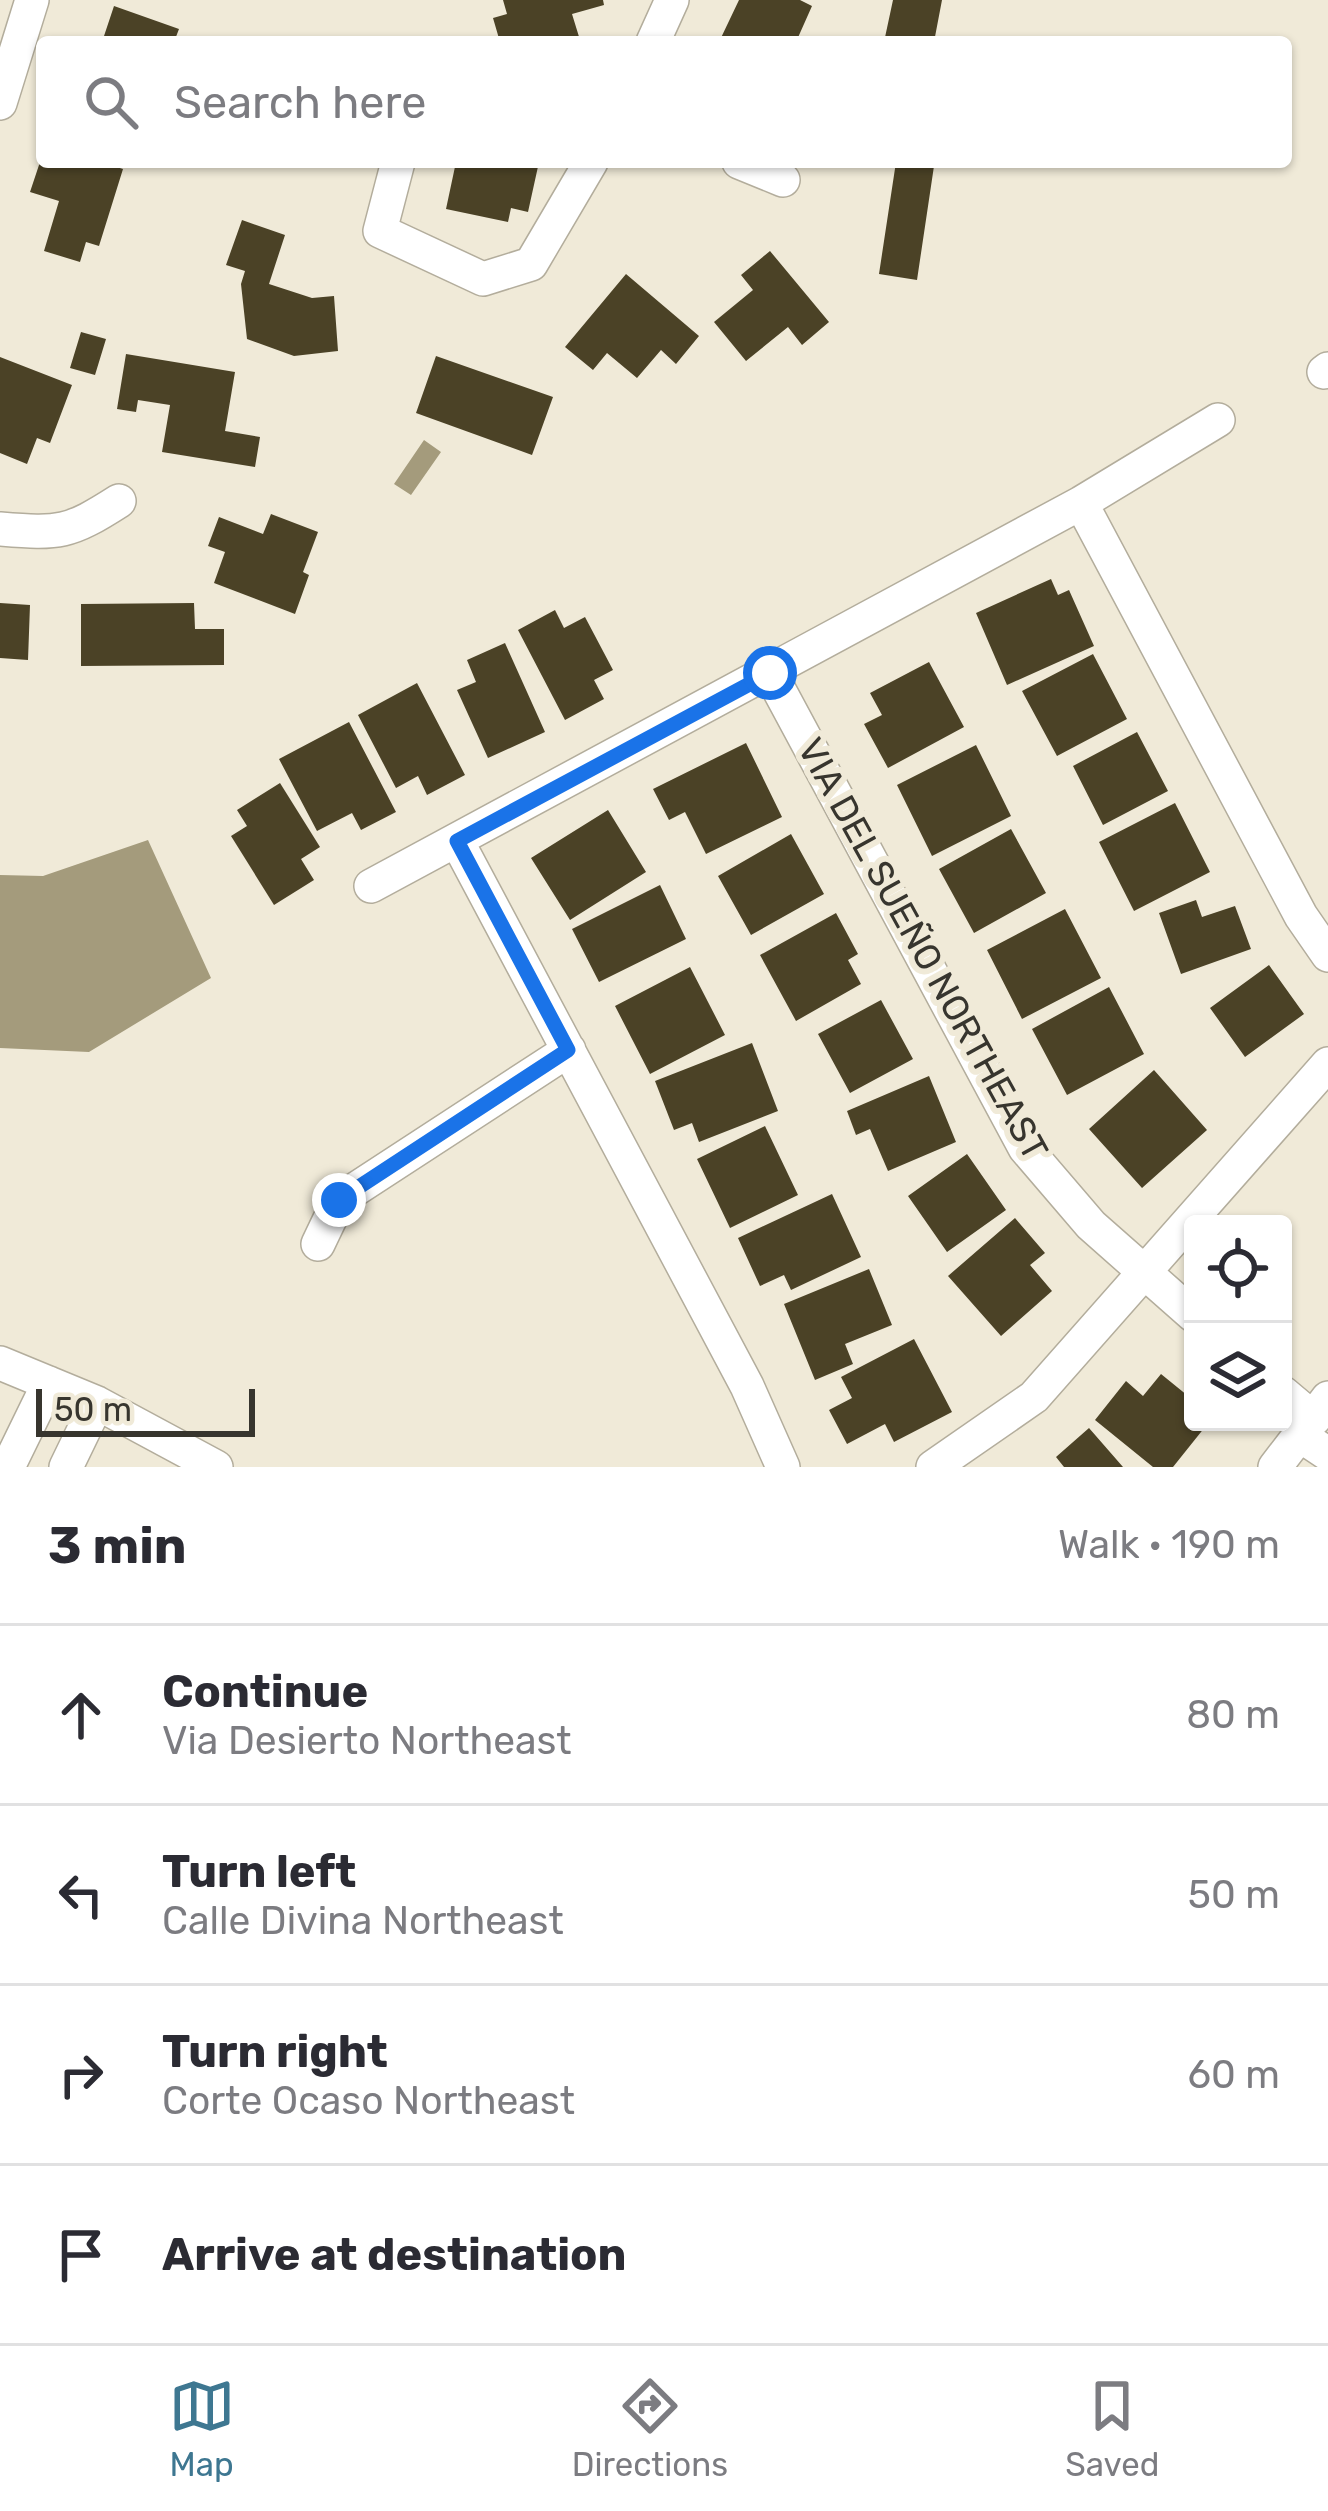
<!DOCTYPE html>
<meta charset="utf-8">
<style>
:root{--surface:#fff;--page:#f7f7f7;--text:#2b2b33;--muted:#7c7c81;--line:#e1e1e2;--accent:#3e7791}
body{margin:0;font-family:Rubik,sans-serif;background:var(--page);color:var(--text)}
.controls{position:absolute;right:36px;bottom:36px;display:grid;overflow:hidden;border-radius:12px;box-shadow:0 3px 9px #0004}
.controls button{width:108px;height:108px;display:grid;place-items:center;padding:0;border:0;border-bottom:3px solid var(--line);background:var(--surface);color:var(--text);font:60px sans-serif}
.scale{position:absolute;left:36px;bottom:30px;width:219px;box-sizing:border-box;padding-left:12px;border:6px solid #37352e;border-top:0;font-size:33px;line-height:42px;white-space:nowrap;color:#37352e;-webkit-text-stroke:9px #f0ead8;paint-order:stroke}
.stop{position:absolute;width:36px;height:36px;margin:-27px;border:9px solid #1a73e8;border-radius:50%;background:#fff}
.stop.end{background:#1a73e8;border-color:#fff;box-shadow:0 3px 12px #0008}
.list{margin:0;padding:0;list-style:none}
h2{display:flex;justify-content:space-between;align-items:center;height:156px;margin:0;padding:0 48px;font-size:51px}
h2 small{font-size:39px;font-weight:400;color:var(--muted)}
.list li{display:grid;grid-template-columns:78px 1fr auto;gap:36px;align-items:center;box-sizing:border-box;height:180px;padding:0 48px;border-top:3px solid var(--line)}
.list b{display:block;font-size:45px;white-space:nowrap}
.list p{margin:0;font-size:39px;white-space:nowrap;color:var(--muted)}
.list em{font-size:39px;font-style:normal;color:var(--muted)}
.icon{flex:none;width:66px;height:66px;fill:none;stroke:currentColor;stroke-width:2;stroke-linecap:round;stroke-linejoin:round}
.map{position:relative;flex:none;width:1328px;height:1467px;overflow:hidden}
.search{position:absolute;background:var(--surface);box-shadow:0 3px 9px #0004;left:36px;right:36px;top:36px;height:132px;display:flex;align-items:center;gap:30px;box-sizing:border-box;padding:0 42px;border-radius:12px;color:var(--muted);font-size:45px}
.sheet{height:876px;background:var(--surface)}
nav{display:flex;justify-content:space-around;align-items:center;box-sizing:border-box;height:168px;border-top:3px solid var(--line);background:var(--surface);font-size:33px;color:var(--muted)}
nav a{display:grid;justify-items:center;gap:6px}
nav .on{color:var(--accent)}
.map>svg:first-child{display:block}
.water{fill:#a49b7c}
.building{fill:#4b4226}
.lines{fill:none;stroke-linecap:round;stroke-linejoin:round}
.minor-casing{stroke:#b3ad9c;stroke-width:36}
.minor{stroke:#fff;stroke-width:33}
.route{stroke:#1a73e8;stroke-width:15}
.labels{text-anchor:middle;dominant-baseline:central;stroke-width:12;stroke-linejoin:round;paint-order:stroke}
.street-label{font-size:36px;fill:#37352e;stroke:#f0ead8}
</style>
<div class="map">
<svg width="1328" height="1467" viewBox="0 0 1328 1467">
<rect width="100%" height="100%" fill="#f0ead8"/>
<path class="water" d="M424 440 441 452 411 495 394 484Z
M148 840 211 978 89 1052 0 1048V875L43 876Z"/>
<path class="building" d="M503 0H603L604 5 572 14 580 40 500 42 493 18 507 14Z
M739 0H800L812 6 796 42H719Z
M893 0H942L934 42H884Z
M114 6 179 29 174 42H102Z
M40 162H101L123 169 99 246 86 242 80 262 44 251 59 201 30 192Z
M456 162H539L528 212 511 208 508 222 446 209Z
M896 162 934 166 917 280 879 274Z
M242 220 285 235 269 284 312 298 334 296 338 351 294 356 247 339 241 284 245 271 226 265Z
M770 251 829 322 802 345 788 327 746 361 714 322 753 290 741 275Z
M626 274 699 336 676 364 661 350 637 378 607 353 593 370 565 347Z
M81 332 106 339 95 375 70 368Z
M126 354 235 372 225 431 260 437 255 467 162 452 170 405 138 400 136 412 117 409Z
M436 356 553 397 532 455 416 413Z
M0 357 72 385 50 443 37 438 27 464 0 453Z
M271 514 318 532 303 572 309 575 295 614 214 583 225 552 208 546 219 517 263 534Z
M1051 579 1058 595 1069 590 1094 646 1007 685 976 613Z
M0 603 30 605 28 660 0 658Z
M194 603 195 629H224V665L81 666V604Z
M555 610 564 628 585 617 613 670 594 680 604 699 565 720 518 630Z
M505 643 545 732 488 758 457 690 476 682 467 660Z
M1093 654 1127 719 1057 756 1022 691Z
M929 662 964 727 888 768 864 724 882 715 870 693Z
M417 683 465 775 427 795 418 776 396 788 358 715Z
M349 722 396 812 361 830 352 813 317 831 279 759Z
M1137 732 1168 791 1103 825 1073 766Z
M746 743 782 817 706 854 685 812 669 820 653 789Z
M976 745 1011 816 932 856 897 785Z
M280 783 320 847 301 859 314 880 274 905 231 836 247 826 237 810Z
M1175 803 1210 872 1134 911 1099 842Z
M608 810 646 872 570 920 531 858Z
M1011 829 1046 893 974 933 939 869Z
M791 834 824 894 751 935 718 876Z
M660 885 686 939 599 982 572 929Z
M1196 900 1202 917 1235 906 1251 949 1181 974 1159 913Z
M1065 909 1101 978 1022 1019 987 950Z
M836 913 858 954 848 960 861 984 796 1021 760 955Z
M1269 965 1304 1014 1245 1057 1210 1008Z
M690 967 725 1035 650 1074 615 1006Z
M1109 987 1144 1054 1067 1095 1032 1029Z
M881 1000 913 1059 850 1093 818 1034Z
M752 1043 778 1111 699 1142 692 1123 674 1130 655 1081Z
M1154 1070 1207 1130 1142 1188 1089 1129Z
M929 1076 956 1142 888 1171 870 1129 856 1135 847 1111Z
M765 1126 798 1195 730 1228 697 1159Z
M967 1154 1006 1210 947 1252 908 1196Z
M832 1194 861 1257 791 1290 784 1275 760 1286 738 1238Z
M1015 1218 1045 1253 1030 1265 1052 1291 1001 1336 948 1276Z
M869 1269 892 1325 845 1344 853 1364 815 1380 784 1304Z
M914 1339 952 1412 894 1442 885 1424 847 1444 829 1410 852 1398 841 1377Z
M1161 1374 1193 1400V1422H1209L1173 1467H1153L1095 1420 1126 1381 1143 1396Z
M1089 1428 1123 1467H1064L1056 1457Z"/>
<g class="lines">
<defs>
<path id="minor" d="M653 42 672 0
M0 103 32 0
M398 162 380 231 483 279 531 264 591 162
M739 162 783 180
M1324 372 1328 369
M1081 503 1301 916 1328 955
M0 529C60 534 69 533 119 501
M770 673 1025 1148 1091 1225 1193 1315
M457 841 747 1386 783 1467
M371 886 1081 503 1218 420
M318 1244 339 1200 569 1050
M0 1363 97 1403 216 1467
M1283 1393 1314 1419
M1301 1436 1328 1454
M8 1467 49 1383
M66 1467 97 1403
M933 1467 1034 1397 1328 1064
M1275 1467 1328 1398"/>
</defs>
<use href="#minor" class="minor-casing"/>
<use href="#minor" class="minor"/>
</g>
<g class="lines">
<path class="route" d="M339 1200 568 1050 457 841 770 673"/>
</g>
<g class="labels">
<g class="street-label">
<text transform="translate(923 949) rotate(61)">VIA DEL SUEÑO NORTHEAST</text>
</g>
</g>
</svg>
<div class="controls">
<button><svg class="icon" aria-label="locate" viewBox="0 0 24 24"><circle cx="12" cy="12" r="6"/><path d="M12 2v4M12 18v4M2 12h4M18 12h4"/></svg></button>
<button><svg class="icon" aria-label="layers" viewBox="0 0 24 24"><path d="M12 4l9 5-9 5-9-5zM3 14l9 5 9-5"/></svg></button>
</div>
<div class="scale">50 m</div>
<div class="stop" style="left:770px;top:673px"></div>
<div class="stop end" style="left:339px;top:1200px"></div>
<div class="search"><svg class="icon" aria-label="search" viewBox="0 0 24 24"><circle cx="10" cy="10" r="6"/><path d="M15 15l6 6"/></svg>Search here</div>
</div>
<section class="sheet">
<h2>3 min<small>Walk · 190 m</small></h2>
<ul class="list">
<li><svg class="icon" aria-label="ahead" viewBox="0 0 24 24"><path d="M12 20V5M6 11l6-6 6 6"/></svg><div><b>Continue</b><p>Via Desierto Northeast</p></div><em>80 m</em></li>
<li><svg class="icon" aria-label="left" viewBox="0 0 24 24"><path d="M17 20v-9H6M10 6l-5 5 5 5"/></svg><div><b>Turn left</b><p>Calle Divina Northeast</p></div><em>50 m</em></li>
<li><svg class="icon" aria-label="right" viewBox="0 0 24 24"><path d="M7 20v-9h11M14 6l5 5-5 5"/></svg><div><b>Turn right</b><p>Corte Ocaso Northeast</p></div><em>60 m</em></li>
<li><svg class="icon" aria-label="arrive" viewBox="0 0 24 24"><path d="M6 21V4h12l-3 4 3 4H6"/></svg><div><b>Arrive at destination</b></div></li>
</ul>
</section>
<nav>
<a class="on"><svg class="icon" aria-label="map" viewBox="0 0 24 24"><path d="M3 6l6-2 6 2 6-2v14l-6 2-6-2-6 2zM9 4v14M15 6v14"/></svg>Map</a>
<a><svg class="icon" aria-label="directions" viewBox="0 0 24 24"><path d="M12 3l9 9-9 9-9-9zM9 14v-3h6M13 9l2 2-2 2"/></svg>Directions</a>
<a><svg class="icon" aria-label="saved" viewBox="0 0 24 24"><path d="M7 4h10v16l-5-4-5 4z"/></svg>Saved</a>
</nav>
